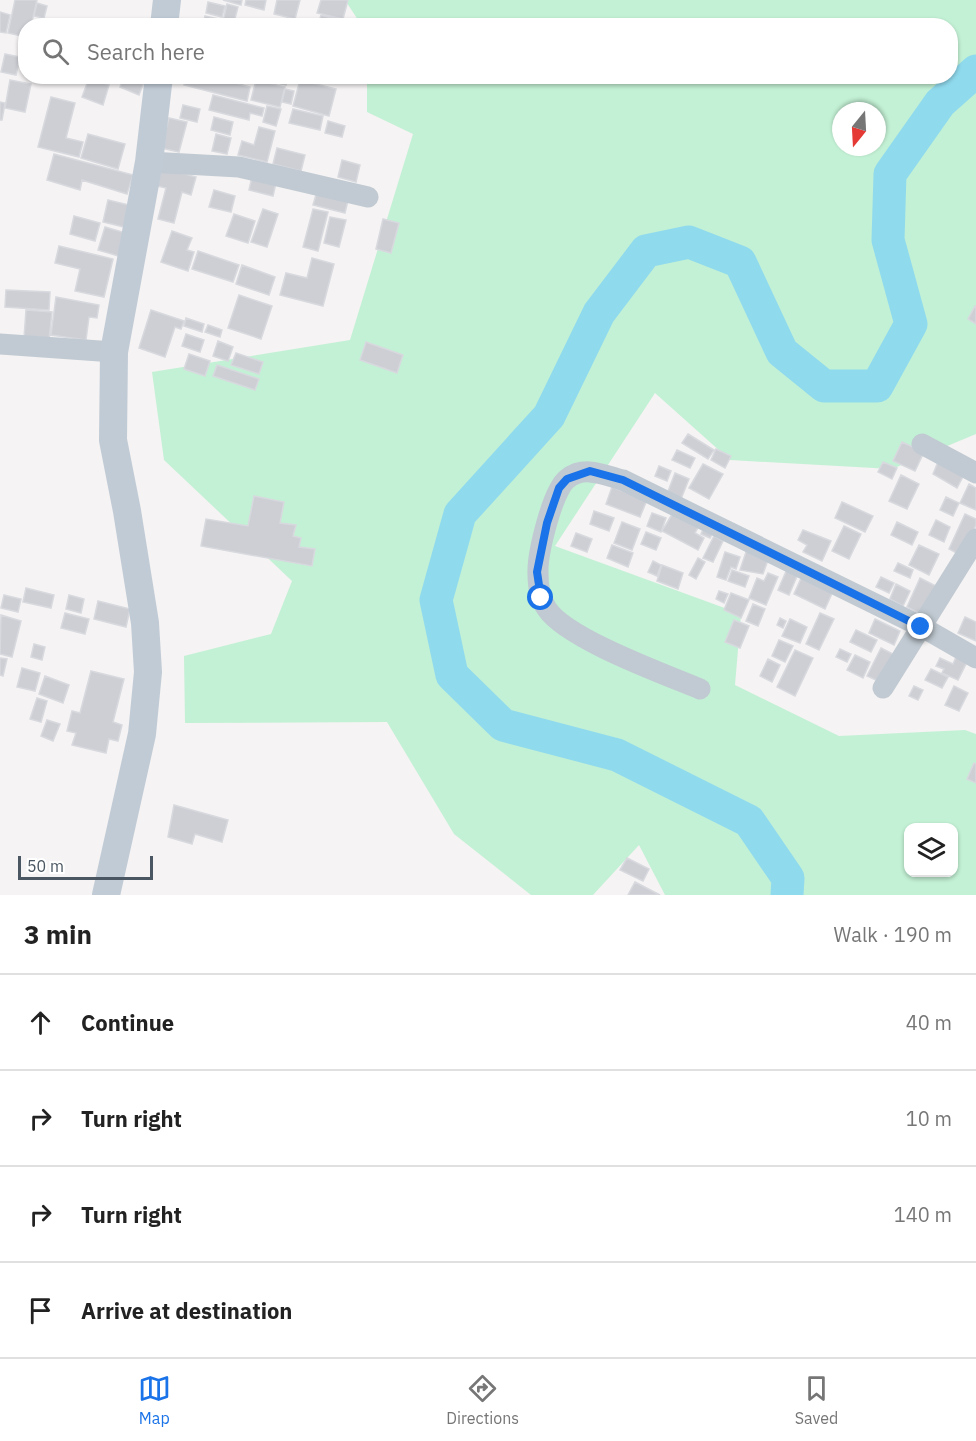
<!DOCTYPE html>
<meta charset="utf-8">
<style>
:root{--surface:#fff;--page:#f2f2f2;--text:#222;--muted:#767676;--line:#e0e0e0;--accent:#1a73e8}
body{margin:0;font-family:"IBM Plex Sans",sans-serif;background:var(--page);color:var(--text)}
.controls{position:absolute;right:18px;bottom:18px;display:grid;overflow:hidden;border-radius:12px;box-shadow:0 2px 4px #0004}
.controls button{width:54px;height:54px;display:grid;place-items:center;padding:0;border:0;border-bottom:2px solid var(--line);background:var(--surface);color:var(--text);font:30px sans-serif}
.compass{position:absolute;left:832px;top:102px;width:54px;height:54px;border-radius:50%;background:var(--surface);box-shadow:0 2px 4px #0004;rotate:198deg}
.scale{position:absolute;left:18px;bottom:15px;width:135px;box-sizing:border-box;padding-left:6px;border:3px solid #4a5661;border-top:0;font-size:16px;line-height:21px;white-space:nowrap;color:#4a5661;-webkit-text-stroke:4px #fff;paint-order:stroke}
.stop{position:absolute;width:18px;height:18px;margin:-14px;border:4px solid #1a73e8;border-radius:50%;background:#fff}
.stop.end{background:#1a73e8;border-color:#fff;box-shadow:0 2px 6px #0008}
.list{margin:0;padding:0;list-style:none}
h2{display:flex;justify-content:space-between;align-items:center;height:78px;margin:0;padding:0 24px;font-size:26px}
h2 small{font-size:20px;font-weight:400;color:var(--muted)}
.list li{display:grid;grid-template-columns:39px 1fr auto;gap:18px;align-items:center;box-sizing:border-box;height:96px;padding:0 24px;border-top:2px solid var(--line)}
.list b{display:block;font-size:22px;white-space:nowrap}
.list em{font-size:20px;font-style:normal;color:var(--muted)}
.icon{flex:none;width:33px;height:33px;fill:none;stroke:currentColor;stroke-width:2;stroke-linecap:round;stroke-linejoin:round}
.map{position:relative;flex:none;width:976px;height:895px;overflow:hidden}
.search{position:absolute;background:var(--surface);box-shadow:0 2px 4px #0004;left:18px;right:18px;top:18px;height:66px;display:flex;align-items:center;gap:15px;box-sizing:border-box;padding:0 21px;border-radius:24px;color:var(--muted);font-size:22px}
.sheet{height:462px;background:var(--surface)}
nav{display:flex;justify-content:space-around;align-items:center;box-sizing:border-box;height:84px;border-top:2px solid var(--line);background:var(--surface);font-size:16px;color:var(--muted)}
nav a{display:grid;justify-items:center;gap:3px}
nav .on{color:var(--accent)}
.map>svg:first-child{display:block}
.green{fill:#c3f1d5;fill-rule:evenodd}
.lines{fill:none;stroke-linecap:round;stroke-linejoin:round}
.river{stroke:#90daee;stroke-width:33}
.building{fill:#cdcfd5;stroke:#d7d9de;stroke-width:1.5}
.street{stroke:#c1cad2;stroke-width:21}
.secondary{stroke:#c1cbd6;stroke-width:28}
.route{stroke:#1a73e8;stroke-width:8}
</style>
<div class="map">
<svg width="976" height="895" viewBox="0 0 976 895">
<rect width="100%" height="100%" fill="#f5f3f3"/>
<path class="green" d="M345 0H976V434L892 469 730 460 655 393 555 546 741 614 735 685 839 736 965 730 976 734V895H665L639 845 593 895H531L454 834 387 722 185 723 184 656 271 634 292 581 164 460 152 372 350 340 413 134 367 112V77L950 76V26H362ZM841 111H877V147H841ZM908 828H954V872H908Z"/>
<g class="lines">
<path class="river" d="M787 895 788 878 749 821 617 755 503 725 452 675 436 600 460 514 549 416 599 313 646 251 689 242 740 262 782 352 824 386H877L911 324 888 240 890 174 940 103 976 71"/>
</g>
<path class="building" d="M15 0H37L31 26H26V37L8 33Z
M223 0H242L241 5Z
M246 0H266L264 10 245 5Z
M277 0H300L295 19 274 14Z
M321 0H348L343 19 317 13Z
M208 2 225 6 222 17 206 13Z
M37 3 47 6 44 18 34 16Z
M227 4 238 7 233 26H222Z
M0 12 10 15 6 33 0 32Z
M321 15 339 20 337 26H318Z
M205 16 223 20 222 26 203 25Z
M5 54 20 57 16 75 1 72Z
M124 76 144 82 139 95 120 87Z
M186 76H210L250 87 247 101 184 85Z
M279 76H288L286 85 277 83Z
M89 78 109 85 103 105 82 97Z
M10 80 31 84 25 112 5 108Z
M256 80 285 87 280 107 251 100Z
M300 80 336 89 329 116 293 106Z
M285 89 294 91 291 104 282 102Z
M213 95 264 108 262 116 250 113 249 120 209 110Z
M51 97 75 103 66 138 83 142 79 157 38 147Z
M0 102 5 103 2 120H0Z
M183 105 200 109 197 122 180 118Z
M267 106 281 109 276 126 263 122Z
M293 109 323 116 320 130 289 123Z
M214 117 233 122 230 135 211 130Z
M169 118 187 122 179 152 161 148Z
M328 121 345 126 342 137 325 133Z
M259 127 275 131 267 162 238 155 242 141 254 145Z
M88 134 125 144 118 169 81 158Z
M216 134 231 138 227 154 212 151Z
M277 148 305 155 301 171 273 164Z
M54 154 133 175 127 194 82 180 80 190 47 180Z
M342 160 360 165 356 182 338 177Z
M162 168 196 177 191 195 182 192 174 223 158 219 166 188 157 186Z
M252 177 276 183 273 196 249 190Z
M318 188 349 196 345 213 313 205Z
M214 190 235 196 231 212 209 207Z
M108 200 129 205 124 227 103 222Z
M263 209 278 214 267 247 251 242Z
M313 209 328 212 318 251 303 247Z
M234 214 255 221 248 243 226 236Z
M74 216 100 223 95 241 70 234Z
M330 217 346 220 339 247 324 243Z
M383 219 399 223 391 253 376 249Z
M105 227 129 234 122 257 98 250Z
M172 231 192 238 187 250 194 252 188 271 161 262Z
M59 246 113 259 104 297 75 291 80 269 55 263Z
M198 251 239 265 233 282 192 269Z
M312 258 334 264 323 306 280 295 286 273 307 278Z
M242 265 275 277 269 295 236 284Z
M6 290 50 292 49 310 5 307Z
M239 295 272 306 261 339 228 328Z
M56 297 99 305 97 318 89 317 86 340 51 335Z
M975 306H976V324L968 319Z
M26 310 52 312 49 340 24 338Z
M151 310 184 321 181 329 175 327 165 357 139 348Z
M186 318 204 324 202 332 184 326Z
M208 325 222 330 220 337 205 332Z
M186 334 204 340 200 352 182 346Z
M218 341 233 347 228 361 213 356Z
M366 342 403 355 397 373 360 360Z
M236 353 263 362 259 374 231 365Z
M189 354 210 361 205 376 184 369Z
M217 365 259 379 255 390 213 376Z
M688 434 714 450 708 459 682 443Z
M902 442 924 452 915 471 893 461Z
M716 449 731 456 725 468 711 460Z
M677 450 695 458 690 468 672 460Z
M883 462 897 468 892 479 878 472Z
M938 462 966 471 957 488 933 474Z
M703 464 723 474 709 499 689 488Z
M659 466 671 471 667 481 655 476Z
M675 473 689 479 681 499 667 494Z
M901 475 919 484 907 509 889 501Z
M969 484 976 488V510L960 503Z
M612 487 647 500 640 517 606 504Z
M254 496 284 502 280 523 296 525 293 536 301 538 299 547 315 549 312 566 201 546 206 519 248 526Z
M946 497 959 503 953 516 940 510Z
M842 502 873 516 865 532 835 518Z
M594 511 614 518 609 531 590 524Z
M674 511 700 524 695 533 704 538 698 550 662 531Z
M652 513 666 518 661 532 647 526Z
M965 514 976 519V525L962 556 949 549Z
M936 520 950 527 944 542 929 535Z
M622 522 640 529 632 550 614 543Z
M897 522 918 532 912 545 891 535Z
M844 526 861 534 849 559 832 551Z
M704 527 714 531 710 538 701 534Z
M803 530 831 541 822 561 803 552 807 545 798 540Z
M646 532 661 538 656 550 641 544Z
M576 533 592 539 587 552 571 546Z
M714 536 723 541 713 562 703 558Z
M612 545 633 553 628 567 607 558Z
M919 545 939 554 929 575 909 565Z
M747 549 768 560 763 574 740 570Z
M725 552 740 557 736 569 731 567 726 580 717 577Z
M698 558 705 562 696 579 689 575Z
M653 561 661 565 657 576 648 572Z
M898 563 913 570 910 578 894 571Z
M662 565 683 573 678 589 657 581Z
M787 569 798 574 789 595 778 590Z
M732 570 749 576 745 587 728 581Z
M768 573 778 577 766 605 749 598 757 578 764 581Z
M803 574 834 589 825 609 794 594Z
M881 577 894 583 889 593 876 587Z
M920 578 938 587 925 616 907 607Z
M896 584 910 591 903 606 890 599Z
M26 588 54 595 51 608 23 602Z
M719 591 728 594 724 603 716 599Z
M731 593 749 600 741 618 724 610Z
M4 595 21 599 18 612 1 608Z
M69 595 84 599 81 613 66 609Z
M98 601 130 609 126 627 94 619Z
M753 604 765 609 758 626 746 621Z
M65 613 89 619 85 634 61 628Z
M820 613 834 619 819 650 806 644Z
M1 615 21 621 12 657 0 654Z
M965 617 976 622V641L958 633Z
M780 618 786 621 783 628 777 625Z
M790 619 807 627 800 643 782 636Z
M875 619 900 631 894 645 869 633Z
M734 620 749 626 740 648 725 642Z
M856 630 877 640 871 652 850 642Z
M779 640 793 646 785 662 772 656Z
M34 644 45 647 42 660 31 657Z
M881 648 893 654 880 682 867 676Z
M840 649 851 654 847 662 836 657Z
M795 650 813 658 795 696 777 687Z
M855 655 870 662 863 678 847 670Z
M956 657 967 662 958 680 942 673 944 669 936 666 940 658 953 664Z
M0 658 7 659 3 676 0 675Z
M768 659 780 665 772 682 760 676Z
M22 668 40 673 35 691 17 687Z
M931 669 948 677 942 688 925 680Z
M91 671 124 679 113 722 122 725 118 741 109 739 106 753 72 745 76 733 67 731 72 711 80 713Z
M45 676 69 685 63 703 39 694Z
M914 686 923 690 918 700 909 696Z
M954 686 968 693 959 711 945 705Z
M37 698 47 701 41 722 30 719Z
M47 720 60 724 53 741 41 736Z
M974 763 976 764V783L967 779Z
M174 805 228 820 222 842 195 834 192 844 168 837Z
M627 858 649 869 643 881 620 870Z
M635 882 660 895H628Z"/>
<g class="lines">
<path class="street" d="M149 162 239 167 368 197
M0 344 114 352
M922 444 976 473
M883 688 976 539
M700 689C664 674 567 639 547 609 540 599 538 586 538 574 537 555 552 491 567 479 584 465 604 475 623 480L922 627 976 658"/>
<path class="secondary" d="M164 26 167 0
M106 895 142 734 148 672 145 623 127 511 113 440 114 352 149 162 159 76"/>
</g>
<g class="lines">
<path class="route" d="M541 598 537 572 547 523 559 488 567 479 590 471 623 480 921 627"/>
</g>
</svg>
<div class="controls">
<button><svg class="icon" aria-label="layers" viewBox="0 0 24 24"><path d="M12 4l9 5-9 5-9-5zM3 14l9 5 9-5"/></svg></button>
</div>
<svg class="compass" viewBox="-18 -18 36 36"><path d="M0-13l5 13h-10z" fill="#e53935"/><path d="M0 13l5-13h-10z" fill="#767676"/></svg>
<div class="scale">50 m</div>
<div class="stop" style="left:541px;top:598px"></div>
<div class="stop end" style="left:921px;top:627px"></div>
<div class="search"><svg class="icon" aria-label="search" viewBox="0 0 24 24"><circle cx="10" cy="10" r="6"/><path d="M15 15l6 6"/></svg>Search here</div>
</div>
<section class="sheet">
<h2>3 min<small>Walk · 190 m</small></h2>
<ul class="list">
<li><svg class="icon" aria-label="ahead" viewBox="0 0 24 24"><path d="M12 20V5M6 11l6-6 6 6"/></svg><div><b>Continue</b></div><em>40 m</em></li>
<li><svg class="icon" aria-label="right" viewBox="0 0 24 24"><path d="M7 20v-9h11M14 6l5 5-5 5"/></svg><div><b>Turn right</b></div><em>10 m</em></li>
<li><svg class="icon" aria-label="right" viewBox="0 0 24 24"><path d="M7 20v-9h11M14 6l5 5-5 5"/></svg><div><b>Turn right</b></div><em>140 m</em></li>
<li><svg class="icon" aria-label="arrive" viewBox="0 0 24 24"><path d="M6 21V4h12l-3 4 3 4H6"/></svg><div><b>Arrive at destination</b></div></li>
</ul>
</section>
<nav>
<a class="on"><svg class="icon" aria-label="map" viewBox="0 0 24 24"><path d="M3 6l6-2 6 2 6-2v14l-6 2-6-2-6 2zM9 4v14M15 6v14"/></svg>Map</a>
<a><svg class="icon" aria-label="directions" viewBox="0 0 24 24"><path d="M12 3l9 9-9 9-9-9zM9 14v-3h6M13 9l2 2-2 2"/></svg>Directions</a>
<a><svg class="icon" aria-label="saved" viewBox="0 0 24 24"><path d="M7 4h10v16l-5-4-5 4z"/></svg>Saved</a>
</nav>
